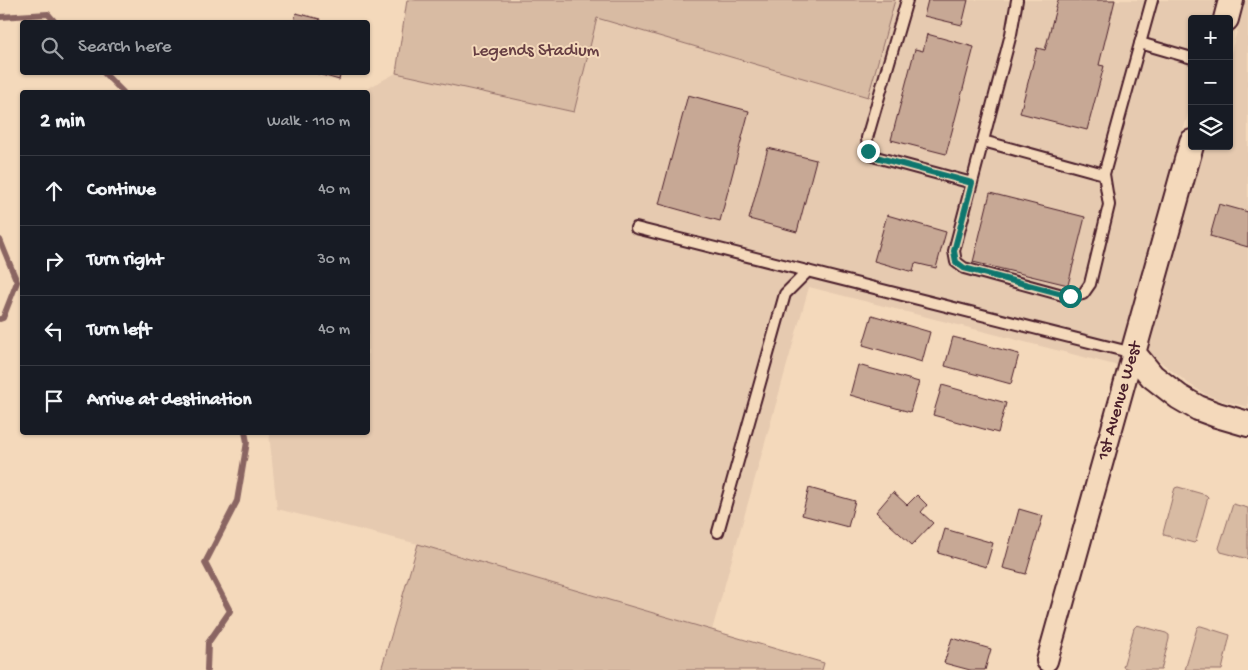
<!DOCTYPE html>
<meta charset="utf-8">
<style>
:root{--surface:#171b24;--page:#20242c;--text:#f1f3f6;--muted:#9ea1a6;--line:#363941}
body{margin:0;font-family:"Gochi Hand",sans-serif;background:var(--page);color:var(--text)}
.controls{position:absolute;right:15px;top:15px;display:grid;overflow:hidden;border-radius:5px;box-shadow:0 1px 4px #0004}
.controls button{width:45px;height:45px;display:grid;place-items:center;padding:0;border:0;border-bottom:1px solid var(--line);background:var(--surface);color:var(--text);font:25px sans-serif}
.stop{position:absolute;width:15px;height:15px;margin:-11px;border:4px solid #0f766e;border-radius:50%;background:#fff}
.stop.end{background:#0f766e;border-color:#fff;box-shadow:0 1px 5px #0008}
.list{margin:0;padding:0;list-style:none}
h2{display:flex;justify-content:space-between;align-items:center;height:65px;margin:0;padding:0 20px;font-size:21px}
h2 small{font-size:16px;font-weight:400;color:var(--muted)}
.list li{display:grid;grid-template-columns:32px 1fr auto;gap:15px;align-items:center;box-sizing:border-box;height:70px;padding:0 20px;border-top:1px solid var(--line)}
.list b{display:block;font-size:19px;white-space:nowrap}
.list em{font-size:16px;font-style:normal;color:var(--muted)}
.icon{flex:none;width:28px;height:28px;fill:none;stroke:currentColor;stroke-width:2;stroke-linecap:round;stroke-linejoin:round}
.map{position:relative;flex:none;width:1248px;height:670px;overflow:hidden}
.search{position:absolute;background:var(--surface);box-shadow:0 1px 4px #0004;left:20px;top:20px;width:350px;height:55px;display:flex;align-items:center;gap:12px;box-sizing:border-box;padding:0 18px;border-radius:5px;color:var(--muted);font-size:19px}
.panel{position:absolute;background:var(--surface);box-shadow:0 1px 4px #0004;left:20px;top:90px;width:350px;height:345px;border-radius:5px}
.map>svg:first-child{display:block}
.built{fill:#e6cab0}
.green{fill:#d8bba3;stroke:#916d67}
.lines{fill:none;stroke-linecap:round;stroke-linejoin:round}
.stream{stroke:#8a6562;stroke-width:6}
.building{fill:#c7a895;stroke:#4a1f2b}
.service-casing{stroke:#4a1f2b;stroke-width:14}
.minor-casing{stroke:#4a1f2b;stroke-width:24}
.tertiary-casing{stroke:#4a1f2b;stroke-width:28}
.service{stroke:#f4d9bb;stroke-width:10}
.minor{stroke:#f4d9bb;stroke-width:20}
.tertiary{stroke:#f4d9bb;stroke-width:24}
.route{stroke:#0f766e;stroke-width:6}
.labels{text-anchor:middle;dominant-baseline:central;stroke-width:4;stroke-linejoin:round;paint-order:stroke}
.park-label{font-size:18px;fill:#663e43;stroke:#f4d9bb}
.street-label{font-size:18px;fill:#4a1f2b;stroke:#f4d9bb}
</style>
<div class="map">
<svg width="1248" height="670" viewBox="0 0 1248 670">
<rect width="100%" height="100%" fill="#f4d9bb"/>
<filter id="ink" filterUnits="userSpaceOnUse"><feTurbulence type="fractalNoise" baseFrequency=".02" numOctaves="2"/><feDisplacementMap in="SourceGraphic" scale="10" xChannelSelector="R" yChannelSelector="G"/><feConvolveMatrix kernelMatrix="1 2 1 2 8 2 1 2 1" color-interpolation-filters="sRGB"/></filter>
<g filter="url(#ink)">
<path class="built" d="M895 0H1219L1214 19H1192V99L1119 366 809 287 712 630 418 544 277 509 269 433 368 432V92H361L396 73 574 112 597 18 868 97Z
M1246 0H1248V407L1220 400 1205 394 1189 384 1153 356 1148 348 1205 146H1229V59Z"/>
<path class="green" d="M407 0H895L868 97 597 18 574 112 396 73Z
M1178 487 1206 495 1208 497 1196 541 1194 543 1164 535 1163 533 1174 491 1175 488Z
M1233 504 1248 508V559L1221 552 1219 548Z
M418 544 824 663 822 670H381Z
M1137 625 1166 633 1169 635V639L1161 670H1131L1123 667 1134 628Z
M1199 626H1201L1230 635 1222 670H1185L1197 628Z"/>
<g class="lines">
<path class="stream" d="M0 17 48 14 55 22
M103 72 123 92
M0 240 17 282 3 318 0 319
M207 670 208 643 230 611 205 563 237 501 247 442 245 432"/>
</g>
<path class="building" d="M928 0H968L962 25 924 16Z
M1058 0H1115L1099 65 1104 66 1087 130 1020 113 1037 48 1045 50Z
M296 13 320 19 319 22H294Z
M927 34 974 47 946 154 891 140 915 49 923 51Z
M312 72H341L339 80Z
M688 95 749 111 720 221 659 204Z
M768 148 816 160 797 232 749 219Z
M990 193 1085 217 1068 285 973 262Z
M1219 204 1248 212V247L1210 236Z
M887 215 946 232 936 268 915 263 913 272 874 261Z
M872 315 930 332 922 362 863 345Z
M953 337 1019 354 1011 384 945 366Z
M858 365 919 382 910 412 850 395Z
M942 385 1006 403 998 433 933 415Z
M809 488 855 501 848 527 802 515Z
M893 492 907 505 917 495 927 505 921 512 933 523 912 545 876 512Z
M1019 509 1043 516 1026 574 1003 568Z
M945 529 993 543 986 567 938 553Z
M952 638 991 649 985 670H970L944 663Z"/>
<g class="lines">
<defs>
<path id="service" d="M907 0 867 138 868 151 876 157 972 183
M1017 0 1011 34 954 251 956 262 964 268 1070 297 1083 294 1090 284 1109 205 1104 174 1152 0
M1140 43 1192 58
M983 141 1104 174
M636 228 1133 353
M718 532 785 294 808 271"/>
<path id="minor" d="M1047 661 1133 353"/>
<path id="tertiary" d="M1226 19 1231 0
M1192 142 1133 353 1152 376 1179 397 1198 408 1217 415 1248 424"/>
</defs>
<use href="#service" class="service-casing"/>
<use href="#minor" class="minor-casing"/>
<use href="#tertiary" class="tertiary-casing"/>
<use href="#service" class="service"/>
<use href="#minor" class="minor"/>
<use href="#tertiary" class="tertiary"/>
</g>
</g>
<g class="lines" filter="url(#ink)">
<path class="route" d="M868 151 876 157 972 183 954 251 956 262 964 268 1070 296"/>
</g>
<g class="labels">
<g class="park-label">
<text x="536" y="51">Legends Stadium</text>
</g>
<g class="street-label">
<text transform="translate(1120 401) rotate(-74)">1st Avenue West</text>
</g>
</g>
</svg>
<div class="controls">
<button>+</button>
<button>−</button>
<button><svg class="icon" aria-label="layers" viewBox="0 0 24 24"><path d="M12 4l9 5-9 5-9-5zM3 14l9 5 9-5"/></svg></button>
</div>
<div class="stop" style="left:1070px;top:296px"></div>
<div class="stop end" style="left:868px;top:151px"></div>
<div class="search"><svg class="icon" aria-label="search" viewBox="0 0 24 24"><circle cx="10" cy="10" r="6"/><path d="M15 15l6 6"/></svg>Search here</div>
<section class="panel">
<h2>2 min<small>Walk · 110 m</small></h2>
<ul class="list">
<li><svg class="icon" aria-label="ahead" viewBox="0 0 24 24"><path d="M12 20V5M6 11l6-6 6 6"/></svg><div><b>Continue</b></div><em>40 m</em></li>
<li><svg class="icon" aria-label="right" viewBox="0 0 24 24"><path d="M7 20v-9h11M14 6l5 5-5 5"/></svg><div><b>Turn right</b></div><em>30 m</em></li>
<li><svg class="icon" aria-label="left" viewBox="0 0 24 24"><path d="M17 20v-9H6M10 6l-5 5 5 5"/></svg><div><b>Turn left</b></div><em>40 m</em></li>
<li><svg class="icon" aria-label="arrive" viewBox="0 0 24 24"><path d="M6 21V4h12l-3 4 3 4H6"/></svg><div><b>Arrive at destination</b></div></li>
</ul>
</section>
</div>
